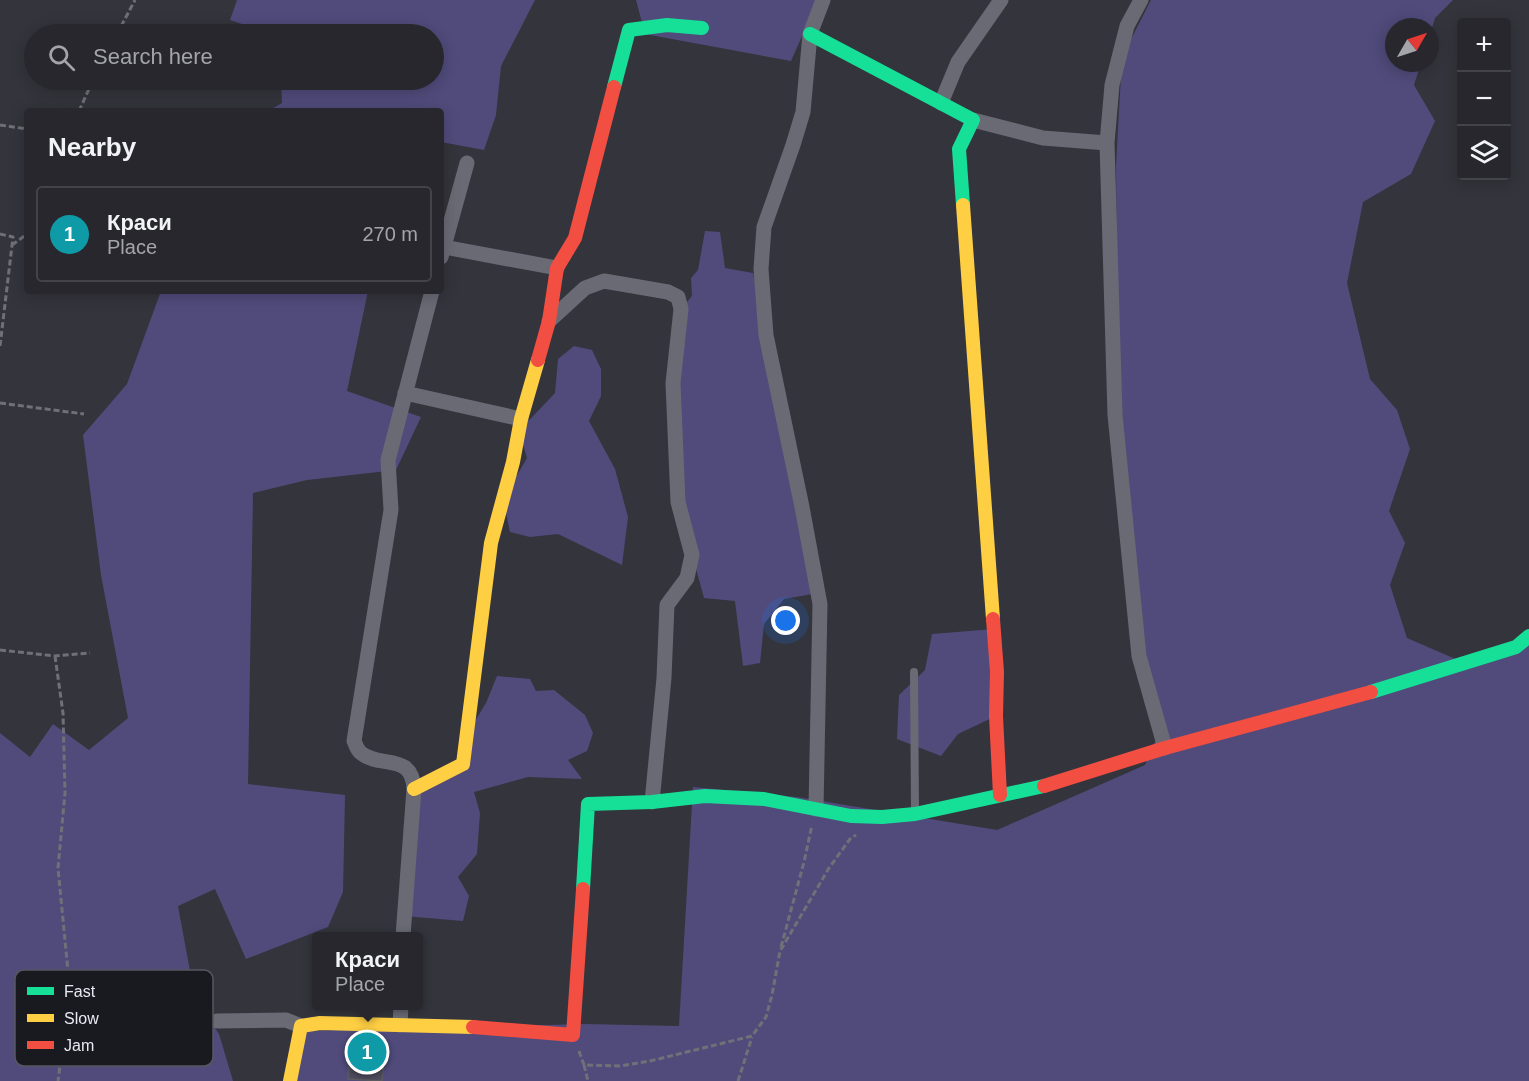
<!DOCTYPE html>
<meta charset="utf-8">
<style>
:root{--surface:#27272d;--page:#333339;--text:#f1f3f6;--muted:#a4a5aa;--line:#434449;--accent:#1a73e8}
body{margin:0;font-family:Helvetica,sans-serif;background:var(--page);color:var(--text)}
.controls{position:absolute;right:18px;top:18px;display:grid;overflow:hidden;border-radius:6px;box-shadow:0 3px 15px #0003}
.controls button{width:54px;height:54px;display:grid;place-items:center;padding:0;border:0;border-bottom:2px solid var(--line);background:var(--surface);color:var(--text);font:30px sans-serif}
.compass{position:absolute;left:1385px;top:18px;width:54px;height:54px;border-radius:50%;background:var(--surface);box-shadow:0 3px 15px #0003;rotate:51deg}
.you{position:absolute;left:786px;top:621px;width:21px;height:21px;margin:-15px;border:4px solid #fff;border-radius:50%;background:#1a73e8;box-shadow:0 0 0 9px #1a73e833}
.badge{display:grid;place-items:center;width:39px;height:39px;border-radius:50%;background:var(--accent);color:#fff;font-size:20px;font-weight:700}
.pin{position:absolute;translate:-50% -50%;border:3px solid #fff;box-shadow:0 2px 6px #0006}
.popup{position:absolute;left:312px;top:932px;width:111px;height:78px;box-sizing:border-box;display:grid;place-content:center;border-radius:6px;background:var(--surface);filter:drop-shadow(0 2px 4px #0005);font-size:20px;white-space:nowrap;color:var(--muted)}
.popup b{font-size:22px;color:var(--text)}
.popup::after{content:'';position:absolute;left:50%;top:100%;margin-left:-12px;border:12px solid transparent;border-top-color:var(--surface)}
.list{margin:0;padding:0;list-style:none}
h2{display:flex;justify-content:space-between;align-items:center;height:78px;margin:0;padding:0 24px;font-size:26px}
h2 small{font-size:20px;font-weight:400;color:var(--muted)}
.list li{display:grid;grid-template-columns:39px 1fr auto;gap:18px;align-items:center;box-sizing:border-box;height:96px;margin:0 12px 12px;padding:0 12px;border:2px solid var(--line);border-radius:6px}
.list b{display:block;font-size:22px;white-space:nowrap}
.list p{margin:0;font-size:20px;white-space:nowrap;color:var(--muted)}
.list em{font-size:20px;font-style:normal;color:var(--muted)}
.icon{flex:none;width:33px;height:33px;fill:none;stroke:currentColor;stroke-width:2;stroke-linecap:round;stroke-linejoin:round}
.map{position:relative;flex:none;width:1529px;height:1081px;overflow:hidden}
.search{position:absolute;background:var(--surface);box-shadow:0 3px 15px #0003;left:24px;top:24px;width:420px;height:66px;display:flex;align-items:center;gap:15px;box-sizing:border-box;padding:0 21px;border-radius:33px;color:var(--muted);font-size:22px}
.panel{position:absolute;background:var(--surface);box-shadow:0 3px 15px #0003;left:24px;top:108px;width:420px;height:186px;border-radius:6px}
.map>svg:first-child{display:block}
.green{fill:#504b7b}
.building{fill:#4f4d60;stroke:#5c5c62;stroke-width:1.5}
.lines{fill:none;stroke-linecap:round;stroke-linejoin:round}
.path{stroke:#707078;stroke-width:3;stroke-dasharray:6 3;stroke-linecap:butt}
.lane{stroke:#6a6a75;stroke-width:8}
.street{stroke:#6a6a75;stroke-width:15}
.fast{stroke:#16e098;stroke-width:14}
.slow{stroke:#ffcf43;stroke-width:14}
.jam{stroke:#f24e42;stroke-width:14}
.key{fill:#191920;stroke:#57575f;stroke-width:1.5}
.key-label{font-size:16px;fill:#e9e9f3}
</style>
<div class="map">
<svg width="1529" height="1081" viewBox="0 0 1529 1081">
<rect width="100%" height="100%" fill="#34343c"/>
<path class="green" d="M237 0H535L501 66 496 115 484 150 441 142V111H268L282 103 281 80H434V34H272L230 20Z
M636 0H818L791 61 645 34Z
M1151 0H1453L1435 18 1430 35V27H1394V63H1421L1414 85 1435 121 1411 174 1363 202 1347 283 1370 379 1397 410 1410 449 1389 511 1405 543 1390 585 1407 638 1467 664 1529 643V1081H290L303 1031 585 1024 679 1026 693 787 797 797 997 830 1145 765 1160 730 1139 656 1118 395 1116 166 1122 57Z
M705 231 720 232 725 268 753 273 802 507 818 593 784 599 764 624 760 663 743 666 735 601 704 598 678 502 681 309 692 296 691 278 698 270Z
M161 291H368L347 391 421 417 396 470 307 480 253 493 248 784 345 795 343 892 328 927 246 959 215 889 178 906 195 998 219 1034 233 1081H0V733L30 757 53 724 89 750 128 718 101 575 83 435 127 384Z
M574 346 592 350 601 369V396L589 421 615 469 628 517 622 565 558 534 530 537 510 532 503 499 527 458 519 431 555 393 558 359Z
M994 629 996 716 958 734 941 756 897 739 899 695 925 670 932 634Z
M497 676 530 679 536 691 554 690 585 715 593 733 587 751 568 760 582 779 528 777 474 792 480 813 477 854 458 877 469 896 463 921 404 916 414 789 463 764 475 721 486 703Z"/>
<path class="building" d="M358 1047 376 1049 375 1062 384 1063 382 1081 348 1079 350 1055 357 1056Z"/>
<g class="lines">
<path class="path" d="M117 34 135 0
M79 111 93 80
M0 125 27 129
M0 234 13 237 0 346
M12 245 27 234
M0 403 84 414
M0 650 55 656 90 653
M55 656 63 713 65 793 58 868 70 992 58 1081
M781 947 804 862 812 825
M579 1051 584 1065 620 1066 650 1061 752 1036 766 1017 772 995 780 951 829 868 850 839 856 835
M584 1065 588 1081
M738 1081 752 1037"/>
<path class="lane" d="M914 672 915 813"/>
<path class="street" d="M941 103 958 62 1001 0
M973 120 1043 138 1107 143 1115 415 1139 656 1165 748
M1107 143 1112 85 1127 26 1141 0
M444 247 557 268
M441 257 467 163
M549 321 585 288 604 281 668 292 678 297 681 309 673 383 678 502 692 555 687 578 667 605 664 678 652 802
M405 393 521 419
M816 809 820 604 802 507 766 335 761 269 764 227 793 145 803 112 810 34 823 0
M403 936 414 789C412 752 381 769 361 753 357 750 356 745 354 741L391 510 388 460 432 291
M217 1021 286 1020 301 1026
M400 1025 401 1006"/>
<path class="fast" d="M810 34 973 120 959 149 963 205
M614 87 629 30 667 25 702 28
M1371 692 1516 647 1529 636
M583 889 588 804 652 802 705 796 764 799 851 816 882 817 915 814 1044 786"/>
<path class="slow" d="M963 205 993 619
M414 789 463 764 491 543 513 462 521 419 538 360
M290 1081 301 1026 320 1023 473 1027"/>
<path class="jam" d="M538 360 549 321 557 268 575 238 614 87
M993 619 997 672 996 716 1000 795
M1044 786 1165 748 1371 692
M473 1027 573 1035 583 889"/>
</g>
<rect x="15" y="970" width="198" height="96" rx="9" class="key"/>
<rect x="27" y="987" width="27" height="8" fill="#16e098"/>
<rect x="27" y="1014" width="27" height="8" fill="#ffcf43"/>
<rect x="27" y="1041" width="27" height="8" fill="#f24e42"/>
<g class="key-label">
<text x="64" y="997">Fast</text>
<text x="64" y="1024">Slow</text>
<text x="64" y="1051">Jam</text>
</g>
</svg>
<div class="controls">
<button>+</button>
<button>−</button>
<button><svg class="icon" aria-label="layers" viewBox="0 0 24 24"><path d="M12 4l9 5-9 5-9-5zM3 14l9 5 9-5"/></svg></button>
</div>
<svg class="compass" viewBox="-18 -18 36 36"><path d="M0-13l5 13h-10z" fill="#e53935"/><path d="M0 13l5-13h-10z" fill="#a4a5aa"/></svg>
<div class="you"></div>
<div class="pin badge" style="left:367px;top:1052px;background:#0f9aa8">1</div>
<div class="popup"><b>Краси</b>Place</div>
<div class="search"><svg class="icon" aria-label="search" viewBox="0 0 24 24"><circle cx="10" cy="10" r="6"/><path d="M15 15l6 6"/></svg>Search here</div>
<section class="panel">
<h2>Nearby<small></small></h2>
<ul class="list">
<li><span class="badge" style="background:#0f9aa8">1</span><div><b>Краси</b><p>Place</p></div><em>270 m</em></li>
</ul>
</section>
</div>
